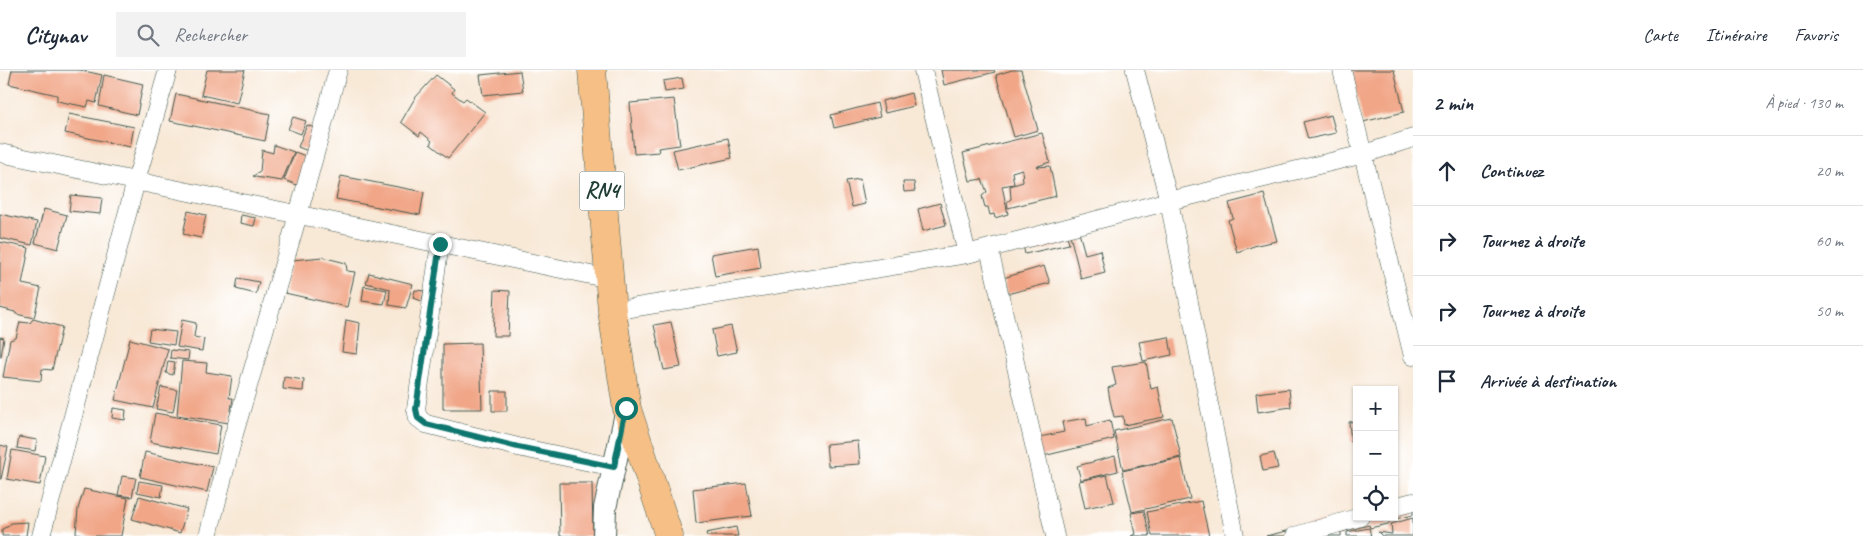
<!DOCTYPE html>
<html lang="fr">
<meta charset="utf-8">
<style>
:root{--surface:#fff;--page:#f2f2f3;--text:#1f2937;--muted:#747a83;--line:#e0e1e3}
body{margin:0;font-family:Caveat,sans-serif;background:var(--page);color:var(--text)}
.controls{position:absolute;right:15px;bottom:15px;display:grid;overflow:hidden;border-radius:0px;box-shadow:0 1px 4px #0004}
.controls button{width:45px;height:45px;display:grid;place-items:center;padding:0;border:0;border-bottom:1px solid var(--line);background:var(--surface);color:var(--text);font:25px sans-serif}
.stop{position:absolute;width:15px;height:15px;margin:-11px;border:4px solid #0f766e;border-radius:50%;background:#fff}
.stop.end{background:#0f766e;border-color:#fff;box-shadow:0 1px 5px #0008}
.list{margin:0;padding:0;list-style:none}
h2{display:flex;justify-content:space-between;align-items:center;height:65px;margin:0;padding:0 20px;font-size:21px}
h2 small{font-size:16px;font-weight:400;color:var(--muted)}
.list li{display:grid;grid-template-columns:32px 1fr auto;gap:15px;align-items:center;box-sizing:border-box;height:70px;padding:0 20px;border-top:1px solid var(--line)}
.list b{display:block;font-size:19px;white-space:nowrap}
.list em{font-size:16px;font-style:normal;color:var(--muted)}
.icon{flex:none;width:28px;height:28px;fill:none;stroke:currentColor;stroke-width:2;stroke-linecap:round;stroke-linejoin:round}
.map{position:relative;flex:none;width:1413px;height:466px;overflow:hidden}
header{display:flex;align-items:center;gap:30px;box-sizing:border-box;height:70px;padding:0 25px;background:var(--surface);border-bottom:1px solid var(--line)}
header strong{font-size:24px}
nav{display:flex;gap:28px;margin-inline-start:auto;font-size:18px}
.search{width:350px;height:45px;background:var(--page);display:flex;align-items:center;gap:12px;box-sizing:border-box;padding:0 18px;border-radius:0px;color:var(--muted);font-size:19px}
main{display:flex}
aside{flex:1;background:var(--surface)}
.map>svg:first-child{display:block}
.building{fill:#f1a687}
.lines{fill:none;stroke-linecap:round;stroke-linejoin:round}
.minor-casing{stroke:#40574c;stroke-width:19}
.tertiary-casing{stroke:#40574c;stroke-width:24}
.trunk-casing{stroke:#40574c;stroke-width:29}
.minor{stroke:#fff;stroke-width:18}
.tertiary{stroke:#fff;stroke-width:22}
.trunk{stroke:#f5bf86;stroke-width:28}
.route{stroke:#0f766e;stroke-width:6}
.labels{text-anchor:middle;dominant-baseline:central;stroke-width:4.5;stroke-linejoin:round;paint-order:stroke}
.shield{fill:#fff;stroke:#627771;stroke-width:1}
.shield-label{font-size:22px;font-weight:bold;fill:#1f3d34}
</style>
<header>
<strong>Citynav</strong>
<div class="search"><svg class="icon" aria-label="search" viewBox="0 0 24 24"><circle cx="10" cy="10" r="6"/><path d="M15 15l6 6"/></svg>Rechercher</div>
<nav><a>Carte</a><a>Itinéraire</a><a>Favoris</a></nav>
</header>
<main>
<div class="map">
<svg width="1413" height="466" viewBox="0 0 1413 466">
<rect width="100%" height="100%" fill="#fff"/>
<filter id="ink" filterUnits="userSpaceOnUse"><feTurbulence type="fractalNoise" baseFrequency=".02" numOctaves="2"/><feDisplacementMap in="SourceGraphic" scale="10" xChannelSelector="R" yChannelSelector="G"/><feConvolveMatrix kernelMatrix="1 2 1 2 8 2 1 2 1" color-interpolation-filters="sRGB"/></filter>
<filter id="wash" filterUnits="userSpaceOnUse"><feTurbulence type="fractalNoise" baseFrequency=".0096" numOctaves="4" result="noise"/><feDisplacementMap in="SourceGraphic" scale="20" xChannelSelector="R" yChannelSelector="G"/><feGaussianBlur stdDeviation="1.12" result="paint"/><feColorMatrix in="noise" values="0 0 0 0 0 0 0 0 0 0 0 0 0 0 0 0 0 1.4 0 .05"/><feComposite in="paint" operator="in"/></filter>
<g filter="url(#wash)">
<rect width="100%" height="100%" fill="#f8e8d6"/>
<g id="blocks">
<path class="building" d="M12 0H80L102 5 96 33 89 31 87 37 57 31V25L9 14Z
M207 0H245L237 33 201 25Z
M941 0H994L995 2 944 15Z
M1012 0H1021L1038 60 1014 67 996 5Z
M1351 0H1394L1404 42 1363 52Z
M520 1 523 21 483 25 480 5Z
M104 5 143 14 137 45 99 36Z
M436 5 454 19 452 23 463 31 466 28 485 42 448 88 430 74 432 71 421 62 419 66 401 52 415 28Z
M682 8 684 19 665 22 663 11Z
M911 23 914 36 885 43 882 31Z
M176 24 270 44 265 71 170 51Z
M674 29 680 75 658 78 659 82 634 84 630 33Z
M877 33 880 47 834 58 831 45Z
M69 44 134 57 130 77 65 63Z
M1331 45 1336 63 1308 69 1303 52Z
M293 47 306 51 301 64 288 59Z
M307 55 322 61 313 83 298 77Z
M1042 63 1050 92 1038 96 1037 97 1050 96 1056 126 1008 138 1007 132 1011 129 1010 116 1023 112 1022 99 1012 102 1014 114 1002 116 1008 144 995 148 994 144 990 145 988 137H985L982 126 987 122 982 109 970 111 963 83Z
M728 68 732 88 678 100 673 80Z
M274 75 294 82 282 111 255 107 253 106 260 102 262 80 273 83Z
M295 82 308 87 297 115 284 110Z
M341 106 424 122 420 145 336 129Z
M860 109 865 134 852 137 846 111Z
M903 112H914L915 121 904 122Z
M1264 124 1277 171 1257 175 1237 182 1228 150 1233 148 1229 133Z
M71 125 102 128 100 144 69 141Z
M940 133 946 155 923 161 918 139Z
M44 139 67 145 58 179 35 173Z
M188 141 206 145 201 168 183 164Z
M0 144 37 152 32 175 0 168Z
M241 145 256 148 254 156 240 153Z
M1077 155 1085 184 1100 180 1105 203 1081 209 1068 157Z
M1065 157 1069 174 1025 184 1021 167Z
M0 172 29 178 22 214 41 218 34 248 16 244 15 242 0 238Z
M758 176 761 198 715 206 711 184Z
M322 187 346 193 347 201 355 202 347 237 285 223 287 206 292 190Z
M1044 196 1050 213 1007 224 1003 208Z
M369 203 413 214 406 238 389 235 390 219 366 213Z
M238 208 259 212 256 224 236 219Z
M364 216 387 220 384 234 362 231Z
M415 220 424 221 422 231 413 228Z
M495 220 510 221 508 266H493Z
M33 249 62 257 52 300 42 299 41 311 3 307 10 270 16 268 20 252 30 253Z
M182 250 196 253 194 267 204 269 202 281 177 277Z
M346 250 360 253 357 284 342 282Z
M671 252 681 297 664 300 654 255Z
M731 256 737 282 717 286 712 260Z
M150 259 176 262 174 275 148 271Z
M0 267 4 268 1 287H0Z
M1169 267 1172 285 1143 291 1139 272Z
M130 269 168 279 153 338 115 330Z
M480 273 482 339H443V274Z
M171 280 189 282 188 290 170 288Z
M168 291 175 292 173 305 166 303Z
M182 291 207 293 206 302 232 306 229 328H233L229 353 177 345Z
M1146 292 1151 319 1158 317 1164 347 1124 355 1123 346 1114 347 1110 330 1108 318 1116 315 1112 297Z
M284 307 304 310 303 321 283 319Z
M161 317 177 320 173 342 156 339Z
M1289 319 1291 337 1258 342 1256 323Z
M492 321H507V341H492Z
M113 338 126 340 125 350 112 348Z
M155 343 221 355 216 384 150 372Z
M1086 348 1087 356 1110 350 1114 369 1035 388 1030 369 1064 362 1062 352Z
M1172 348 1181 387 1123 400 1114 361Z
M1357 351V372H1351L1349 352Z
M19 367 37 370 35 381 17 378Z
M858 371 860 394 828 396 826 374Z
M0 375 8 377 1 409H0Z
M12 380 45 386 40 415 7 409Z
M145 382 213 397 207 422 140 407Z
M1274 383 1278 398 1263 401 1260 386Z
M1115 386 1118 401 1081 410 1077 396Z
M1181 388 1190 429 1132 442 1122 401Z
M1107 405 1114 432 1085 438 1079 411Z
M122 406 136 408 132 427 118 425Z
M139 411 163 415 161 427 137 422Z
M559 413H592L593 466H560Z
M746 413 752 446 696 453 693 419Z
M84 419 128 428 121 466H89L76 463 78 439Z
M139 426 187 439 180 463 132 449Z
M1413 430V445L1391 450 1388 454 1370 458 1369 455 1341 462V466H1266L1357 444V447H1394V435Z
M1201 431 1209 466H1152L1147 442Z
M1144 441 1150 466H1131L1136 464 1131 443Z
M1413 448V466H1382L1378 462 1392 464 1391 454Z
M28 452 26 466H2V459L9 456 11 453Z
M736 457 738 466H707L706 463Z
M1369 458 1371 466H1347V462Z"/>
</g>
</g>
<g filter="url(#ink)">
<use href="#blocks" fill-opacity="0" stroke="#40574c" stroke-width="1"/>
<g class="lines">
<defs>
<path id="minor" d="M923 0 967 184
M1135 0 1169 131 1235 466
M1342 0 1413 286
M0 83 610 209
M440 174 416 339 418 348 426 354 518 377 614 397
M989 179 1055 466
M612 241 967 184 1169 131 1364 84 1413 68
M1394 437 1413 432
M41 466 136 111 168 0
M208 466 234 364 298 145 338 0
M1295 466 1360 447"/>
<path id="tertiary" d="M604 466 605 438 627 339"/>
<path id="trunk" d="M592 0 612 241 627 339 669 466"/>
</defs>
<use href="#minor" class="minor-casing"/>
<use href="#tertiary" class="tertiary-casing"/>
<use href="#trunk" class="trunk-casing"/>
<use href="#minor" class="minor"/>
<use href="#tertiary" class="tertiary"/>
<use href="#trunk" class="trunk"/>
</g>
</g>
<g class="lines" filter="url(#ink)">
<path class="route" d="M440 174 416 339 418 348 426 354 518 377 614 397 626 338"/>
</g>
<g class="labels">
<rect class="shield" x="579.5" y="101.5" width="45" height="39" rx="4"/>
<g class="shield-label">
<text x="602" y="121">RN4</text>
</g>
</g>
</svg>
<div class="controls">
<button>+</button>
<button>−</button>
<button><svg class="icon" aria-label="locate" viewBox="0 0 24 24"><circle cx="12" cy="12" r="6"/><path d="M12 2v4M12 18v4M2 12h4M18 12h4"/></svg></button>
</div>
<div class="stop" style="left:626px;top:338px"></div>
<div class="stop end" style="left:440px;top:174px"></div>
</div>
<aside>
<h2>2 min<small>À pied · 130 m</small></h2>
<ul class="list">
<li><svg class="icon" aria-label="ahead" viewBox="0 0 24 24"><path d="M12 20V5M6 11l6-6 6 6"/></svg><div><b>Continuez</b></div><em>20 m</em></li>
<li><svg class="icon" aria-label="right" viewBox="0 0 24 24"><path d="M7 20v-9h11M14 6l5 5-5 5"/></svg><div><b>Tournez à droite</b></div><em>60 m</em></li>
<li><svg class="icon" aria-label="right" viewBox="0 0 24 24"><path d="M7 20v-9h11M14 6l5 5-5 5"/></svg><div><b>Tournez à droite</b></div><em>50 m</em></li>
<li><svg class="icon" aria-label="arrive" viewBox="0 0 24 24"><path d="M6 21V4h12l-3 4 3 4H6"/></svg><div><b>Arrivée à destination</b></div></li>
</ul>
</aside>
</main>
